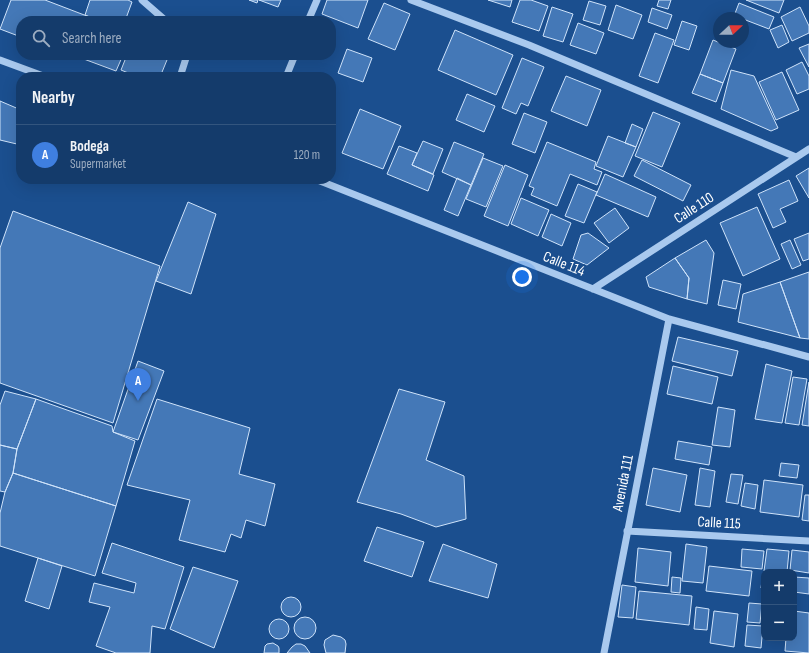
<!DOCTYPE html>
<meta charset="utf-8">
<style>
:root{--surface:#143b6b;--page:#214673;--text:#f1f3f6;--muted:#9dadc1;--line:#33557e;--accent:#bca0f2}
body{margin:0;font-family:"Sofia Sans Condensed",sans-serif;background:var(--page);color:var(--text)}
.controls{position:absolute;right:12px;bottom:12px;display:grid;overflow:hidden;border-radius:8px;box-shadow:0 4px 16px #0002}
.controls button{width:36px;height:36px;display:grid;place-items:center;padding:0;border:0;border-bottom:1px solid var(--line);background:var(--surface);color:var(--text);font:20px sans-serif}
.compass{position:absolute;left:713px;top:12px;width:36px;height:36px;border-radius:50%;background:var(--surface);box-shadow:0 4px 16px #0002;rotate:68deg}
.you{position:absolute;left:522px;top:277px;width:14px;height:14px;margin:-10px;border:3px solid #fff;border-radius:50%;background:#1a73e8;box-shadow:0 0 0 6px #1a73e833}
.badge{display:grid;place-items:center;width:26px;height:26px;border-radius:50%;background:var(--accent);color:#fff;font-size:13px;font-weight:700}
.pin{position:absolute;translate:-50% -33px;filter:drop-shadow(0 1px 2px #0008)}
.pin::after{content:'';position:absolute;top:21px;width:14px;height:12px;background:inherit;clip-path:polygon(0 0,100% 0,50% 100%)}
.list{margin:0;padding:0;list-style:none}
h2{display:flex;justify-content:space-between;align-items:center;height:52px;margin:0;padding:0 16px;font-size:17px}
h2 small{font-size:13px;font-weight:400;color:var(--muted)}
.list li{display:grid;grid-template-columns:26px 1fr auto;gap:12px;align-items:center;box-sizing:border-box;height:60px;padding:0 16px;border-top:1px solid var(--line)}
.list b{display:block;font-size:15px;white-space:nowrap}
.list p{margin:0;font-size:13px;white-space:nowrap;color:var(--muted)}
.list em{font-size:13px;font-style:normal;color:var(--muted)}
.icon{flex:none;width:22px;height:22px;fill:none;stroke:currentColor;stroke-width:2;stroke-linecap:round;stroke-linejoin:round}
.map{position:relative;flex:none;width:809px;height:653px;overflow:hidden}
.search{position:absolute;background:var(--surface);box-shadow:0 4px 16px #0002;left:16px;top:16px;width:320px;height:44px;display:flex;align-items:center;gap:10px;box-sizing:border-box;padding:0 14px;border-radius:16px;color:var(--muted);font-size:15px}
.panel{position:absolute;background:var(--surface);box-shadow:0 4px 16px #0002;left:16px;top:72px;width:320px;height:112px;border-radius:16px}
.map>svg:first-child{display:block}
.building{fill:#4478b7;stroke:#cfe3fa}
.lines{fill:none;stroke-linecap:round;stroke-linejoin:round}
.minor{stroke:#a9c9ee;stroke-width:7}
.labels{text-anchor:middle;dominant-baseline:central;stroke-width:4;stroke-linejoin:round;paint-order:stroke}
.street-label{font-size:15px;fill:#fff;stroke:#1b4f8f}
</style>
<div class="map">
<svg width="809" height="653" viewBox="0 0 809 653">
<rect width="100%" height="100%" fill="#1b4f8f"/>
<path class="building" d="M11 0H45L100 21H21V37L0 29Z
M90 0H128L132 2 125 21H100L85 15Z
M249 0H258L257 3Z
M259 0H281L278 7Z
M327 0H368L358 28 322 14Z
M488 0H512L510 7Z
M520 0H531L548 6 539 31 512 22Z
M659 0H671L668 9 657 6Z
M746 0H784L779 13Z
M589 1 606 6 600 25 583 20Z
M384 3 410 14 395 50 368 39Z
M739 3 774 17 769 29 743 19V18L734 16Z
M616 5 642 15 633 39 608 30Z
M552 7 573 14 563 42 543 36Z
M800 7 809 26V33L792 41 781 17Z
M652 8 672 15 667 29 648 22Z
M682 21 697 26 689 50 674 45Z
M578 23 604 33 596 54 570 45Z
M782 25 789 42 778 48 770 30Z
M455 30 513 55 496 95 438 70Z
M655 33 674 40 658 83 639 76Z
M713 40 736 49 723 83 700 74Z
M809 44V67L799 48Z
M347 49 372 58 363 82 338 73Z
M73 55H123L116 71Z
M127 55H169L160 77H138L121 70Z
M522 58 544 67 528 106 521 103 516 114 502 108Z
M802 62 809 76V89L797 94 786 70Z
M731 70 754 76 778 128 771 131 721 109Z
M782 72 799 110 776 120 759 82Z
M700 74 723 83 716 102 692 93Z
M566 76 601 90 587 126 551 111Z
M467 94 495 106 484 132 456 120Z
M0 101 21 110V145L0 140Z
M360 109 401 126 383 169 342 153Z
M653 112 680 123 662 167 635 156Z
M524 113 547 122 535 153 512 144Z
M632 124 643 129 636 147 625 143Z
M608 136 636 147 623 177 596 166Z
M423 141 443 149 433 174 412 165Z
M454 142 484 154 471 185 442 172Z
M547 142 596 162 594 169 602 172 597 185 570 174 557 206 531 195 534 188 529 186Z
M399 146 417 153 412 165 434 175 428 191 387 174Z
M483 158 503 166 486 207 466 199Z
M642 160 691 185 683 201 634 176Z
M505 165 528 175 508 226 484 216Z
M809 168V198L796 176Z
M605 174 656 197 648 217 596 195Z
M457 178 471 185 458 216 444 210Z
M789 180 798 201 780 209 786 222 773 228 758 194Z
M578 184 597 192 584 223 565 216Z
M521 198 549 210 538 236 511 224Z
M188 202 216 214 191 294 156 281Z
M757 207 780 259 743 276 720 223Z
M615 208 629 228 609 243 594 223Z
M13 211 160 266 113 423 0 383V248Z
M551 214 571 223 562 246 542 237Z
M588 233 609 248 587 265 573 259 581 235Z
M809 233V259L803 261 794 239Z
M706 240 714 253 707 304 687 299 689 278 675 258Z
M790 240 801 265 792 269 781 244Z
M675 258 689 278 687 299 649 287 646 277Z
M809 272V339L800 338 780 282Z
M723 280 741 284 736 309 718 305Z
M780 282 800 338 738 322 743 294Z
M678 337 738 351 732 376 672 361Z
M138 361 164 371 138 440 113 432Z
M766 364 792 371 782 423 755 419Z
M673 366 718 377 712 404 667 394Z
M793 377 807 379 799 425 785 423Z
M809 382V426L802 425Z
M399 389 445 402 426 460 464 476 466 519 436 527 401 514 357 502Z
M5 391 36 399 17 449 0 445V405Z
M36 399 112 426 113 432 135 441 116 506 13 473 17 449Z
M157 399 250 428 239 474 275 484 265 526 246 520 241 538 231 534 225 552 179 540 190 500 127 485Z
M718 407 735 410 730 447 712 445Z
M678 441 712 447 709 465 675 459Z
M0 445 17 449 13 473 5 492 0 491Z
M781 463 799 465 797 478 779 476Z
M653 468 687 475 680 512 646 505Z
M700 468 715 471 710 507 695 505Z
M13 473 116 506 95 576 0 546V513L5 492Z
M731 474 743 475 738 504 726 502Z
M764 480 803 485 799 517 760 512Z
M745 483 758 485 755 509 741 506Z
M805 495H809V521L802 520Z
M377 527 424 542 412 577 364 561Z
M112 543 184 567 165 629 152 626 150 653H116L96 646 110 607 89 602 94 583 134 593 136 583 102 573Z
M443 544 497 564 488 598 429 581Z
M686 544 707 547 703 583 682 581Z
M638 548 671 552 668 586 635 582Z
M742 549 764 551 762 569 741 567Z
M767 549 789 551 787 572 764 571Z
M792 550 809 552V573L790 570Z
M38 558 62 566 49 609 25 601Z
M709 566 752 571 749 596 706 591Z
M193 567 238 581 214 648 170 629Z
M763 573H764V589L761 588Z
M672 577 681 578 680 593 671 592Z
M794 577 809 578V594L794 592Z
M622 585 636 587 633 618 618 617Z
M639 591 692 596 689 625 636 619Z
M281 607a10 10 0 1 1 20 0a10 10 0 1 1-20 0Z
M749 603 762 604 760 623 747 622Z
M696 607 709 609 707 630 694 629Z
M714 611 738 614 734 647 710 643Z
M794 611 809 613V653L785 651 786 638H794Z
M294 628a11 11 0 1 1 22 0a11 11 0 1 1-22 0Z
M269 629a10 10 0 1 1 20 0a10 10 0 1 1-20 0Z
M747 625 763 626 761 648 745 646Z
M333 635 341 637 345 640 346 644 345 653H326L324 645 325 640Z
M273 643 278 646 279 648V653H264L265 646 267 644Z
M296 644H301L305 646 310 653H287L292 647Z"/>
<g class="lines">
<path class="minor" d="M142 0 166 21
M411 0 529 45 796 157
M308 21 317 0
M0 60 46 77
M180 77 187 55
M286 77 295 55
M315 179 669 319 809 357
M593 289 809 149
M627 531 809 541
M604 653 669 319"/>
</g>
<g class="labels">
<g class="street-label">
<text transform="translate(694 208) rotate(-33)">Calle 110</text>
<text transform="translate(564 264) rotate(22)">Calle 114</text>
<text transform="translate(623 483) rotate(-79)">Avenida 111</text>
<text transform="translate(719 523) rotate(3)">Calle 115</text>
</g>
</g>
</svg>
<div class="controls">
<button>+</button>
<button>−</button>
</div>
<svg class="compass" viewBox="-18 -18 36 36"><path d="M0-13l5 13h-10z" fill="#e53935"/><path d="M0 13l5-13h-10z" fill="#9dadc1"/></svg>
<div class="you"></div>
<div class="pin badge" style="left:138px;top:401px;background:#3f7fe0">A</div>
<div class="search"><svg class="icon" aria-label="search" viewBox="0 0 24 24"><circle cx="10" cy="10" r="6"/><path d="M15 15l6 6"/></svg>Search here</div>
<section class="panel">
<h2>Nearby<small></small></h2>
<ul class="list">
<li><span class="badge" style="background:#3f7fe0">A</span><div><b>Bodega</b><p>Supermarket</p></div><em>120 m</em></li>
</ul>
</section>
</div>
